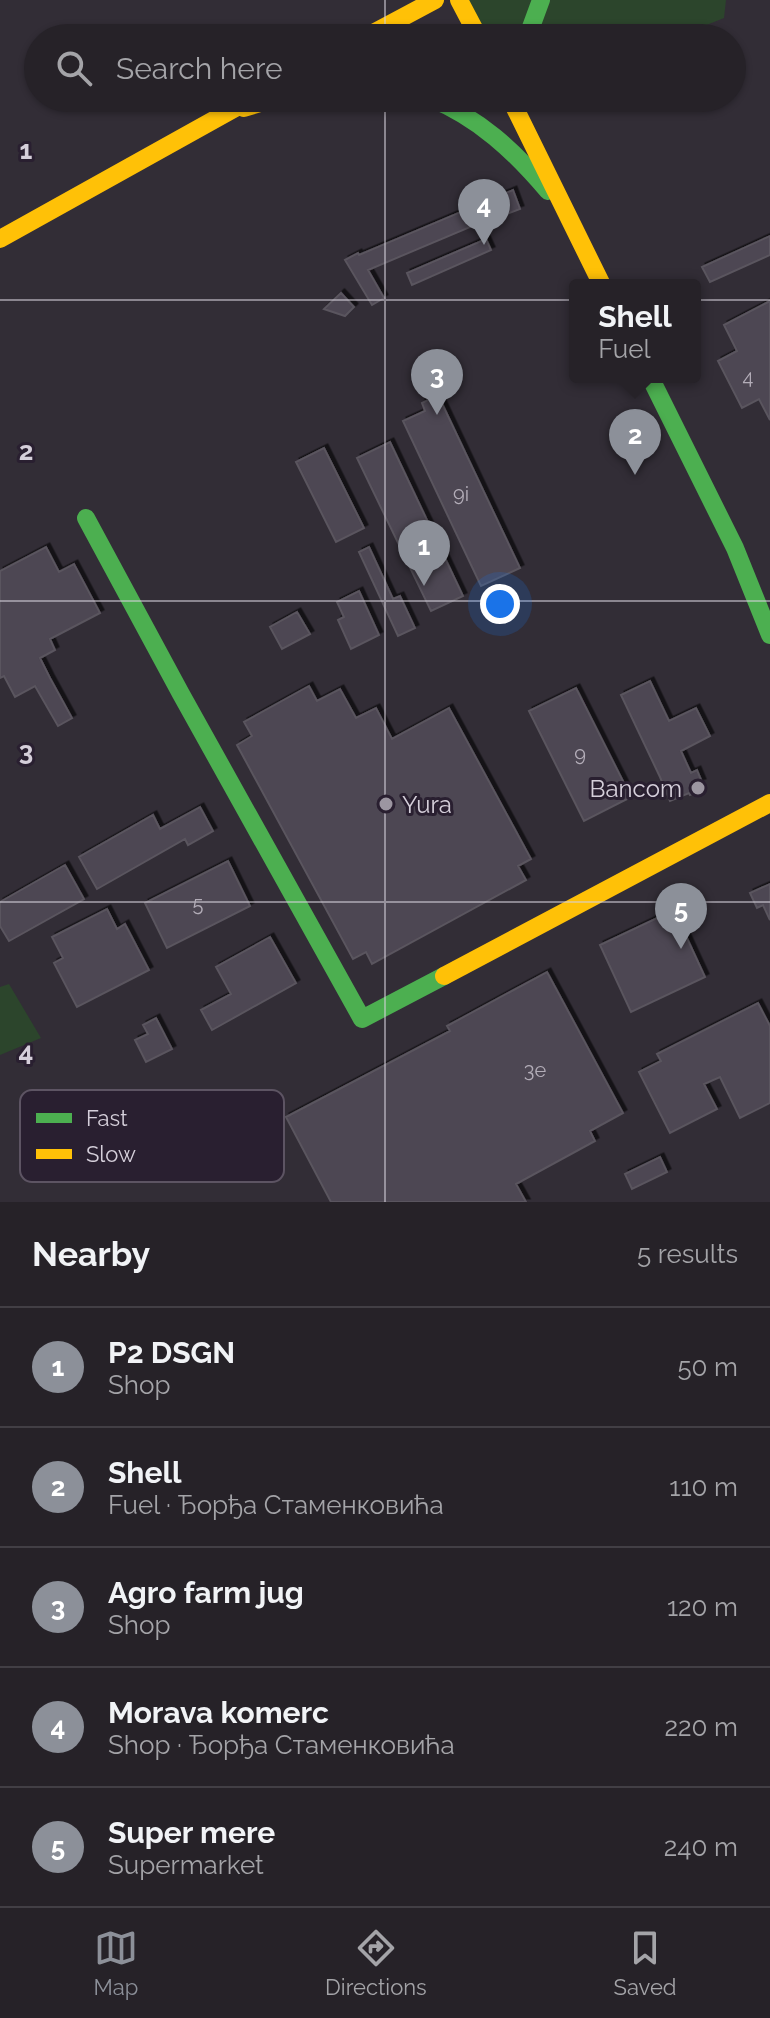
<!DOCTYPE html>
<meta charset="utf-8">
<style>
:root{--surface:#262228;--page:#2e2a30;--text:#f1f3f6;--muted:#a4a4a8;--line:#423f45;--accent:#8c9099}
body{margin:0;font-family:Raleway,sans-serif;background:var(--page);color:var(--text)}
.you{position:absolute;left:500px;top:604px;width:28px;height:28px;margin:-20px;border:6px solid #fff;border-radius:50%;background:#1a73e8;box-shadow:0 0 0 12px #1a73e833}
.badge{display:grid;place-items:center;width:52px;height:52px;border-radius:50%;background:var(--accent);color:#fff;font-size:26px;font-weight:700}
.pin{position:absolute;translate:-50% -66px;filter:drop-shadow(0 2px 4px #0008)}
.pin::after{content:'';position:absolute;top:42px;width:28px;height:24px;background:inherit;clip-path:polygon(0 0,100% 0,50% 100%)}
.popup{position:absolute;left:569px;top:279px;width:132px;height:104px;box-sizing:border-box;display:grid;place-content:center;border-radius:8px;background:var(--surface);filter:drop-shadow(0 2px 6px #0005);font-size:26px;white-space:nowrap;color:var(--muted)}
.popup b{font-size:30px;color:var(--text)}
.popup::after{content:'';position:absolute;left:50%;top:100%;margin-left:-16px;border:16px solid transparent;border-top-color:var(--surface)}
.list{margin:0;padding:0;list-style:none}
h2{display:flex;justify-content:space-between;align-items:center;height:104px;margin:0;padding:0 32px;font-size:34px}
h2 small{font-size:26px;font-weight:400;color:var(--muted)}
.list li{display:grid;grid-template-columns:52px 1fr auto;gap:24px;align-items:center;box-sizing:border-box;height:120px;padding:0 32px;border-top:2px solid var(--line)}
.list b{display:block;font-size:30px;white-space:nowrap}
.list p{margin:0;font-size:26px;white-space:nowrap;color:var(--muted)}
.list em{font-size:26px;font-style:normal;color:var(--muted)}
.icon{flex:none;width:44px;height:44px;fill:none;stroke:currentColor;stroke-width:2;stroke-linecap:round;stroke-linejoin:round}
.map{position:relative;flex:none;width:770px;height:1202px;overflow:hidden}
.search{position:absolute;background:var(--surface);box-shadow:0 2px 6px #0004;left:24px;right:24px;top:24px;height:88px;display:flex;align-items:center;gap:20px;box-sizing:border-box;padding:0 28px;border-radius:44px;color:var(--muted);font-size:30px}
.sheet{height:704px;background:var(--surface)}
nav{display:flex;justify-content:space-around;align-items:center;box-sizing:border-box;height:112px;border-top:2px solid var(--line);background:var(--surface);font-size:22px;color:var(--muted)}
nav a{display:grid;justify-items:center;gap:4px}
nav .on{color:var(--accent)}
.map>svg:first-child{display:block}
.green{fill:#2c452c}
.building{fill:#4d4652;stroke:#5a555e;stroke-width:2;filter:url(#shadow)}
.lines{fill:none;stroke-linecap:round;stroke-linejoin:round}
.fast{stroke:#4caf50;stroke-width:18}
.slow{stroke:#ffc107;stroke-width:18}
.grid{fill:none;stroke:#d5cfda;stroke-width:2;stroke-opacity:0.55}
.poi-dot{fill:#9c96a1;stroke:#291f30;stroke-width:3}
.labels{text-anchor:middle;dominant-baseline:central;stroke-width:6;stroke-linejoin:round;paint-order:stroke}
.number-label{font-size:20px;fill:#b3adb8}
.poi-label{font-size:24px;fill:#d5cfda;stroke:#291f30;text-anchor:end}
.key{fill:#291f30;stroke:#5d5463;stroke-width:2}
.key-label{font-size:22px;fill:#d5cfda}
.grid-label{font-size:26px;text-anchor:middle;font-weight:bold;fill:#d5cfda;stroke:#291f30;stroke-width:6;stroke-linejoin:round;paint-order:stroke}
</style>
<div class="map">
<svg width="770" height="1202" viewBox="0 0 770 1202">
<defs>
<filter id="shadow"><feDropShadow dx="3.5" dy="-3.5" stdDeviation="0" flood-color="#0009"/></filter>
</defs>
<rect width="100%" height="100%" fill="#322d36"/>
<path class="green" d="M462 0H726L724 18 674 38H479Z
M9 984 41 1038 0 1055V987Z"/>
<path class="building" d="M513 190 520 209 504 215 503 213 368 270 384 298 372 305 345 260 358 253 359 255Z
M770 236V255L710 282 702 267Z
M486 239 491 250 412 285 407 273Z
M341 293 354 307 345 316 324 309Z
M770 301V420L759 399 742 408 718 361 737 351 724 325Z
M438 395 520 568 481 586 403 421 425 411 422 403Z
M390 442 463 596 431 611 357 458Z
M324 448 364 528 336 542 296 462Z
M46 547 59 572 74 564 100 613 50 639 55 650 40 658 50 678 72 718 58 726 35 686 15 697 4 676 0 678V571Z
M369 547 393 599 400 596 415 628 398 636 359 552Z
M359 591 379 635 351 649 338 620 344 617 337 602Z
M297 612 310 634 282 649 270 627Z
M650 681 669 721 696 708 710 736 681 751 691 773 697 770 702 782 698 783 701 790 690 795 689 793 670 801 660 777 621 695Z
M309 686 317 701 340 689 356 718 376 708 392 739 449 708 531 859 518 866 526 880 372 964 366 952 353 959 237 745 252 736 244 722Z
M576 688 631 797 584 821 529 711Z
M200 807 213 831 188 845 185 839 97 889 79 857 153 815 160 829Z
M228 861 250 906 167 948 145 903Z
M65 865 84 899 9 941 0 926V902Z
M770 884V920L763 905 757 908 750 893Z
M107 909 117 929 125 924 149 970 77 1007 54 963 63 958 52 937Z
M674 910 705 977 631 1012 600 945Z
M270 937 296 983 212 1030 201 1010 231 994 216 967Z
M547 972 623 1113 590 1131 595 1141 516 1184 526 1202H331L286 1117 450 1031 447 1026Z
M758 1003 770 1026V1103L740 1118 720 1077 704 1084 717 1109 670 1133 639 1072 661 1061 657 1054Z
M156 1018 172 1049 146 1062 135 1040 148 1034 143 1025Z
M660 1157 667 1172 632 1189 625 1174Z"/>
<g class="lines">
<path class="fast" d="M527 38 541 0
M430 98C479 118 514 151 548 191
M650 377 735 548 770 635
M86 518 181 694 362 1019 444 976"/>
<path class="slow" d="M459 0 479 38
M364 38 435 0
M510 98 602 285
M244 108 277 98
M0 239 253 98
M444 976 770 803"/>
</g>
<path class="grid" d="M385 0V38M385 98V1202M0 300H770M0 601H770M0 902H770"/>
<g class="poi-dot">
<circle cx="698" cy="788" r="8"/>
<circle cx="386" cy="804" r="8"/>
</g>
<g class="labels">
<g class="number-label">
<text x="748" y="377">4</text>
<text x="461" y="494">9i</text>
<text x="580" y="754">9</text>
<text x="198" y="904">5</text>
<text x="535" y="1070">3e</text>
</g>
<g class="poi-label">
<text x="682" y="788">Bancom</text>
<text x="402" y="804" text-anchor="start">Yura</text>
</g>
</g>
<rect x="20" y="1090" width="264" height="92" rx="12" class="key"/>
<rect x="36" y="1113" width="36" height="10" fill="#4caf50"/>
<rect x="36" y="1149" width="36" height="10" fill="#ffc107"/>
<g class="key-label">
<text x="86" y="1126">Fast</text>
<text x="86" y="1162">Slow</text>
</g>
<g class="grid-label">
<text x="26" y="159">1</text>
<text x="26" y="460">2</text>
<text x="26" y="760">3</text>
<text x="26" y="1061">4</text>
</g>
</svg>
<div class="you"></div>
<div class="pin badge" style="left:424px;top:586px">1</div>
<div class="pin badge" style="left:635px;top:475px">2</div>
<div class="popup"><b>Shell</b>Fuel</div>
<div class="pin badge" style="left:437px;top:415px">3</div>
<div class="pin badge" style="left:484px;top:245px">4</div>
<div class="pin badge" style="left:681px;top:949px">5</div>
<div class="search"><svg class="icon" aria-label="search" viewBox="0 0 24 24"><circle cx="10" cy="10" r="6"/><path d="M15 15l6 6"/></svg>Search here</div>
</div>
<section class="sheet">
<h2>Nearby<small>5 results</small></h2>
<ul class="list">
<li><span class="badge">1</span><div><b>P2 DSGN</b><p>Shop</p></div><em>50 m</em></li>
<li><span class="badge">2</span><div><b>Shell</b><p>Fuel · Ђорђа Стаменковића</p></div><em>110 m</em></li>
<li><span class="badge">3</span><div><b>Agro farm jug</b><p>Shop</p></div><em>120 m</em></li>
<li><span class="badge">4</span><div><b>Morava komerc</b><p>Shop · Ђорђа Стаменковића</p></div><em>220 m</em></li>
<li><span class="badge">5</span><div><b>Super mere</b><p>Supermarket</p></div><em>240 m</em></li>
</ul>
</section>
<nav>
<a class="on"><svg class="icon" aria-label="map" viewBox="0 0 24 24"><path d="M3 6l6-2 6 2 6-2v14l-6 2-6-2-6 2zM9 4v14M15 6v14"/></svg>Map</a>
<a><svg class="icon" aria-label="directions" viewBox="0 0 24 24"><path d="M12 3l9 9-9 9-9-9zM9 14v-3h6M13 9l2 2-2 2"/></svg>Directions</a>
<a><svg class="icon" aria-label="saved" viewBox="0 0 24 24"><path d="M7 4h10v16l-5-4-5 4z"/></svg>Saved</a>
</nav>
